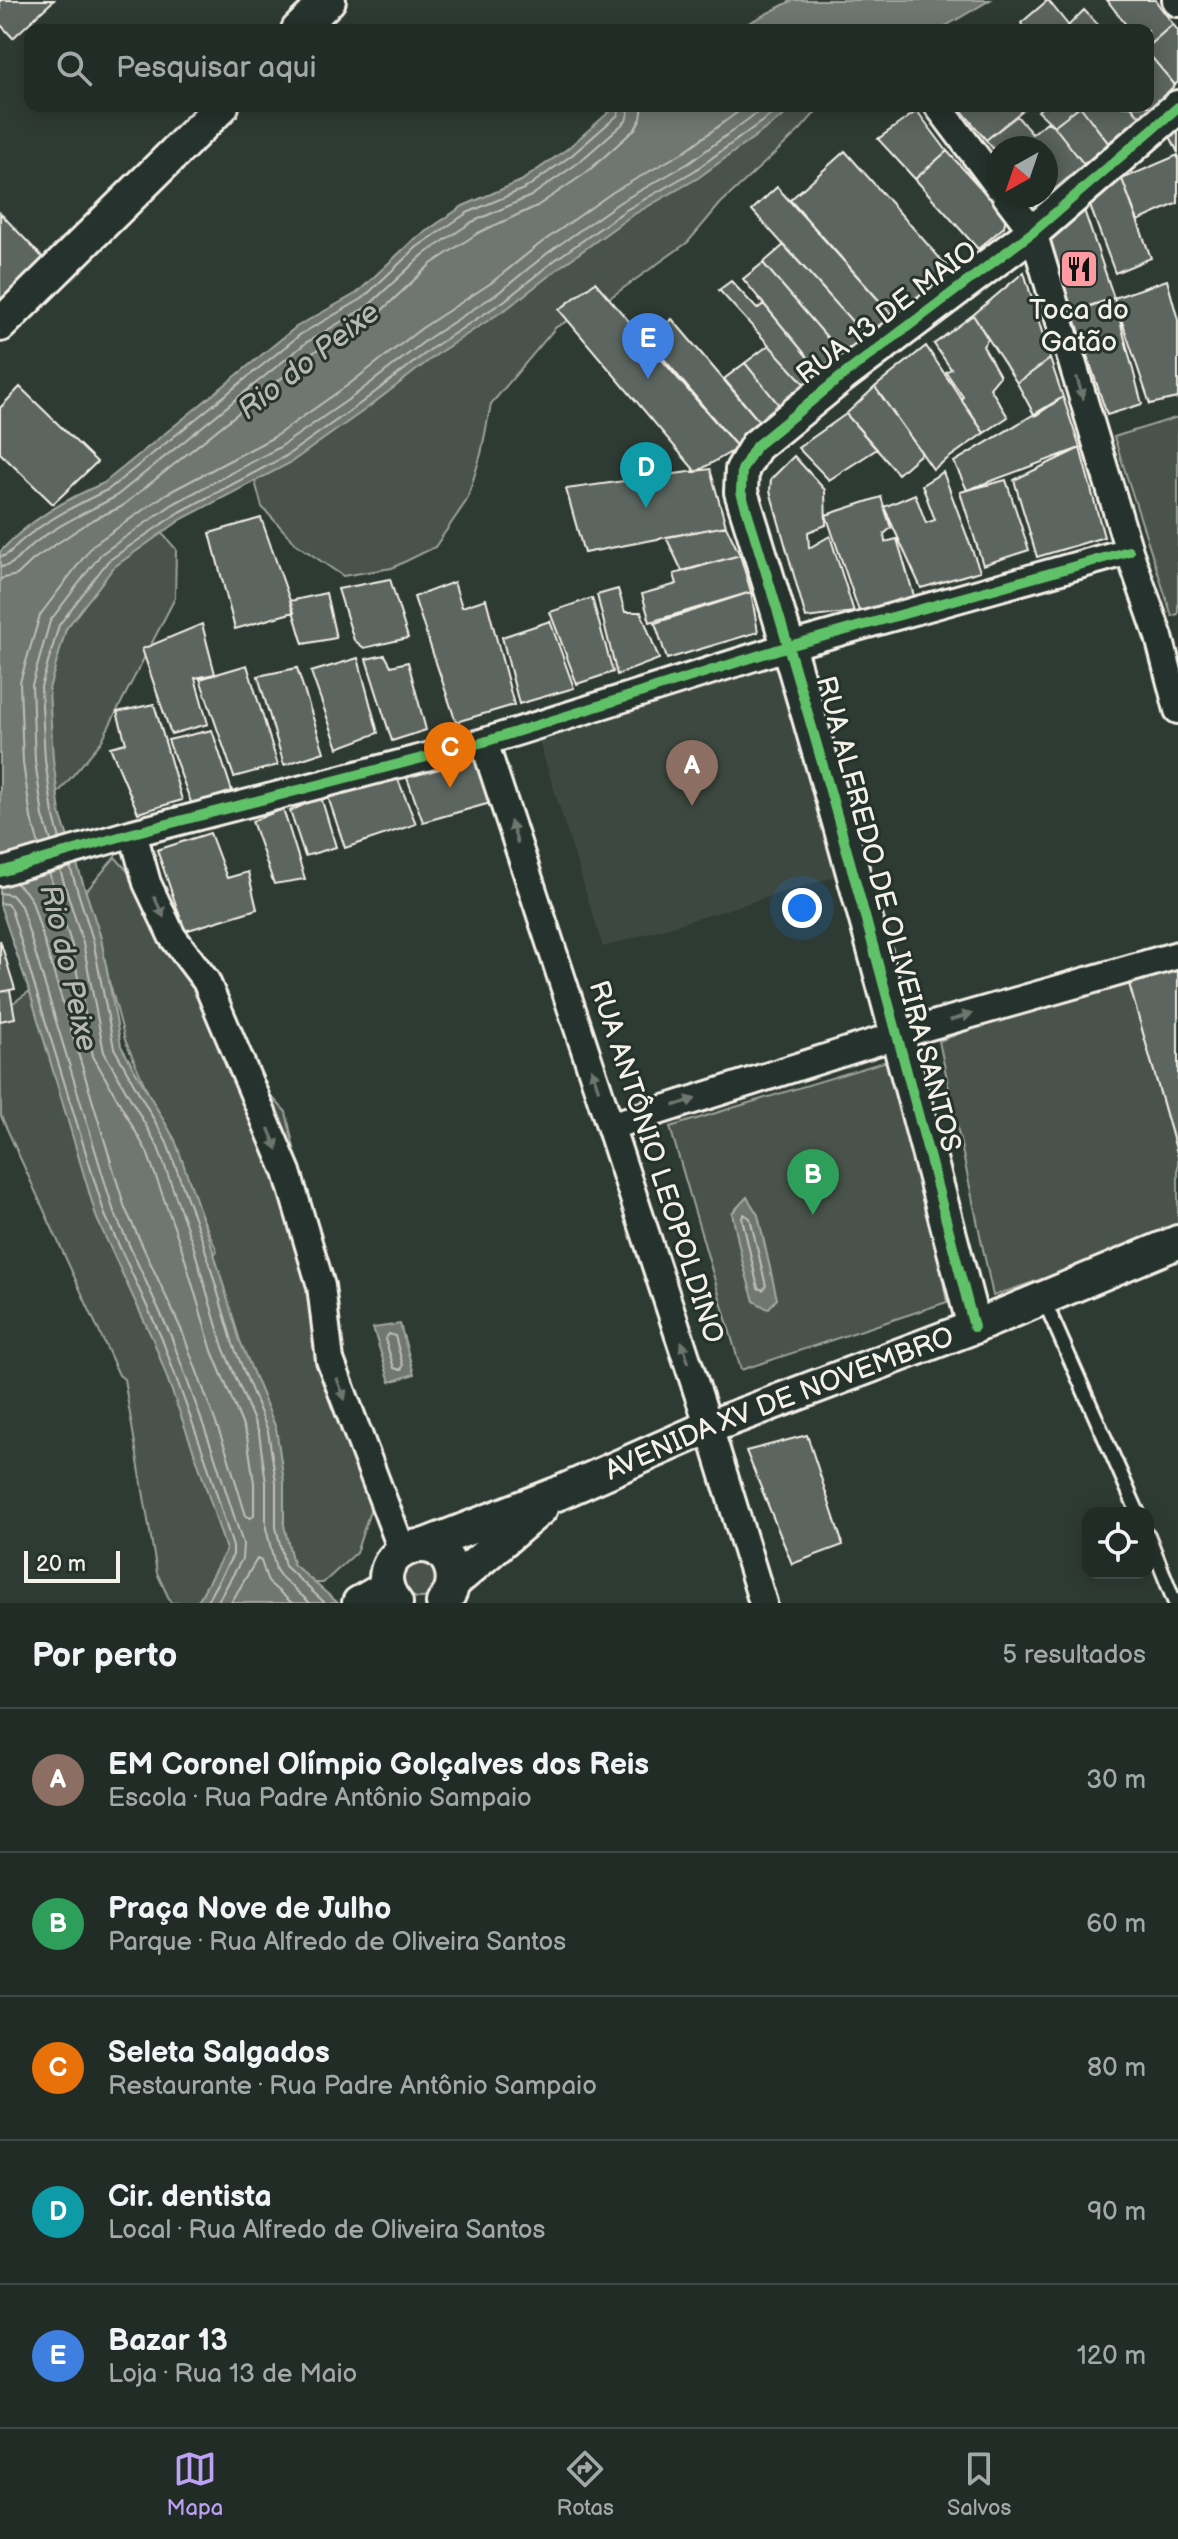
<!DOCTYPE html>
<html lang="pt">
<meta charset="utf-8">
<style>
:root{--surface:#222c27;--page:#2e3833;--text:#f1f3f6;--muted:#a2a7a7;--line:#3f4844;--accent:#bca0f2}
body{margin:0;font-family:"Balsamiq Sans",sans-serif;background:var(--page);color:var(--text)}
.controls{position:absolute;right:24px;bottom:24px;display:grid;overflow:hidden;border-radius:16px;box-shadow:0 4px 20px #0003}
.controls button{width:72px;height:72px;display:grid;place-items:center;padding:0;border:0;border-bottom:2px solid var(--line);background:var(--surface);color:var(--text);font:40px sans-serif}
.compass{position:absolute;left:986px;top:136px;width:72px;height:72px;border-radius:50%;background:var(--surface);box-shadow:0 4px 20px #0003;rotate:220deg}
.scale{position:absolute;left:24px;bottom:20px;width:96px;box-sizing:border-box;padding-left:8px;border:4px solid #f4f1e8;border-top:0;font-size:22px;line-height:28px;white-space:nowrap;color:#f4f1e8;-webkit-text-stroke:6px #26332d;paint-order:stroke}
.you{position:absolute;left:802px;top:908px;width:28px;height:28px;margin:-20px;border:6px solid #fff;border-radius:50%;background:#1a73e8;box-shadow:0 0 0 12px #1a73e833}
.badge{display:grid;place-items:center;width:52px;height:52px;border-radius:50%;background:var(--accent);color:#fff;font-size:26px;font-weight:700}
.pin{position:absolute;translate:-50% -66px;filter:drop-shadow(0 2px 4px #0008)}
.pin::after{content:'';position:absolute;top:42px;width:28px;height:24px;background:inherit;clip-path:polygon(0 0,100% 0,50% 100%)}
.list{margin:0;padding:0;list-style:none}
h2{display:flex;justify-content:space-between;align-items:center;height:104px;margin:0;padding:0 32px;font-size:34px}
h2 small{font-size:26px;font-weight:400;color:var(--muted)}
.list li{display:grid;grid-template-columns:52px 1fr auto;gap:24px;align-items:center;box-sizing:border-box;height:144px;padding:0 32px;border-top:2px solid var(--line)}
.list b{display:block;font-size:30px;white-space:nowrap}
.list p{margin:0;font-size:26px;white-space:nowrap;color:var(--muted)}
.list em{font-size:26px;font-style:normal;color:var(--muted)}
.icon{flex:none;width:44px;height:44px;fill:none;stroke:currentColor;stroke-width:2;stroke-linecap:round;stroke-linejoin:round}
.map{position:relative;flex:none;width:1178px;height:1603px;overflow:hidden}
.search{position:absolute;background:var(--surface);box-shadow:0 4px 20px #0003;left:24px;right:24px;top:24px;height:88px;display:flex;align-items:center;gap:20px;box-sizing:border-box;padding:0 28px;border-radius:16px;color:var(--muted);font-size:30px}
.sheet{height:824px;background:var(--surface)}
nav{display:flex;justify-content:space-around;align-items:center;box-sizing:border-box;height:112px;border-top:2px solid var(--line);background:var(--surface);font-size:22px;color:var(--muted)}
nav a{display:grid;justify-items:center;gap:4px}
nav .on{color:var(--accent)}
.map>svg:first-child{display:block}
.built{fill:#3c4841}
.green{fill:#48524c;stroke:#9ea29a;stroke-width:2}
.water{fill:#6f7770;stroke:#a4a8a0;stroke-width:2}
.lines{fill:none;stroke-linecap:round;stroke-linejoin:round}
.shore{stroke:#bfc0b8;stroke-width:2}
.building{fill:#5c655e;stroke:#f4f1e8;stroke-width:2}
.service-casing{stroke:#f4f1e8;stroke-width:18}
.minor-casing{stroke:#f4f1e8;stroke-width:32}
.tertiary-casing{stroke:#f4f1e8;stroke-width:38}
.service{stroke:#26332d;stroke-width:12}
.minor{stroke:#26332d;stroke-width:26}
.tertiary{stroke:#26332d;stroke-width:32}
.cycleway-casing{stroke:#26332d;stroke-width:15}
.cycleway{stroke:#61c268;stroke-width:10}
.oneway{fill:#6e766e}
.labels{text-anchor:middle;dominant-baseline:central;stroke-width:6;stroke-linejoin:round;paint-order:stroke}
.poi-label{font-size:28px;fill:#f4f1e8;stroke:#26332d}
.street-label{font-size:28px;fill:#f4f1e8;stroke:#26332d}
.water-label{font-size:30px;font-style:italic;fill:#b8bab2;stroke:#26332d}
</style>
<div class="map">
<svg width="1178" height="1603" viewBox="0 0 1178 1603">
<rect width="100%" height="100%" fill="#2e3b34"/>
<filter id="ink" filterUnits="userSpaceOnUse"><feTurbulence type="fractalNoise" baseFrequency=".0125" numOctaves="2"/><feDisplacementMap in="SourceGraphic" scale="16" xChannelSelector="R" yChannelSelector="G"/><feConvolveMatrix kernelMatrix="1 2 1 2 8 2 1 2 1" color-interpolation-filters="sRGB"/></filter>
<g filter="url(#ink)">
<path class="built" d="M783 662 844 874 603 947 538 738Z"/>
<path class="green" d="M716 106H821L800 130 721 203 688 242 604 302 556 327 491 404 481 454 467 500 435 547 392 568 343 576 296 544 262 507 250 463Z
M1178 417V614L1172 616 1114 437Z
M142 511 176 549 175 598 101 742 36 819 0 609Z
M115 857 149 895 247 1070 286 1112 341 1358 371 1508 356 1553 323 1583H293L213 1256 217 1251 125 1040 111 987 90 944 82 896Z
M1126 973 1178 1156V1232L993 1296 939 1041Z
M40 984 247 1584 230 1603H171L157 1573 124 1379 119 1375 1 1116 0 1012Z
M900 1057 947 1302 741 1370 670 1127Z
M402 1580a18 18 0 1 1 36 0a18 18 0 1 1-36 0Z"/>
<path class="water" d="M793 0H990L939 30H735Z
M616 106H797L698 178 631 216 560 267 509 307 440 352 366 409 290 463 182 519 114 567 66 629 49 689 53 759 60 813 101 938 121 1046 175 1140 210 1240 240 1341 276 1428 284 1481V1525L293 1564 338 1603H197L226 1550 198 1463 154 1342 97 1219 30 993 0 905V552C27 522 67 498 104 483L296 327 357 293 412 241 463 206 521 181 567 149Z
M747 1197 758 1215 777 1299 768 1309 754 1301 743 1264 732 1213Z
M400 1324 414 1374 390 1382 373 1328Z"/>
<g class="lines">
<path class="shore" d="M0 557C10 555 12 549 20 542 46 520 78 504 109 489L301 334 362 299 417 247 467 213 526 188 572 155 618 115 620 106
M0 567C14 566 17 558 26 550 52 527 85 513 115 497L307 342 368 306 424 254 472 222 531 196 578 163 626 121 630 106
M0 579 17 575 34 559 92 520 121 507 314 352 376 316 431 264 478 233 537 206 586 173 635 129 641 118 643 106
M60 839 53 814 45 760 41 687 59 625 108 561 178 513 286 456 361 403 435 346 504 301 555 260 626 210 694 171 783 106
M51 841 43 816 35 761 32 685 50 621 101 554 173 504 280 447 355 395 429 338 498 293 549 252 620 202 689 163 766 106
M39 845 31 818 23 763 20 682 40 615 93 545 166 494 274 437 348 385 422 328 491 283 541 243 613 192 682 153 746 106
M70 867 93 940 114 1048 167 1143 203 1242 233 1344 268 1431 276 1482V1527L285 1566 325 1603
M60 870 83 943 104 1052 158 1147 193 1245 223 1347 259 1433 266 1483V1528L276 1570 281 1577 310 1603
M15 883 25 891 32 901 125 1208 182 1331 227 1453 246 1516 251 1518 254 1515V1483L247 1436 212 1351 182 1249 147 1152 93 1056 72 946 49 873
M0 893 12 895 21 906 114 1212 171 1336 215 1457 243 1544 242 1559 217 1603
M0 903 7 904 11 909 105 1215 162 1339 206 1460 233 1547V1555L206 1603
M744 1214 750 1218 766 1286 763 1290 758 1288 742 1218Z
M389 1334 395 1336 403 1366 401 1370 394 1368 385 1339Z
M231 1603 257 1559 261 1561 268 1582 292 1603"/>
</g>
<path class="building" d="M0 0H54L13 38 0 24Z
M1048 0 1072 30H1025L1021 23Z
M1107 0H1155L1173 24 1148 46V30H1130Z
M1084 10 1103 30H1071L1068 26Z
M1173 24 1178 31V82L1175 85 1148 53V46Z
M1148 53 1175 85 1141 118 1131 106H1148Z
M958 106H1028L986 140Z
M1043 106H1080L1054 126 1038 111Z
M1080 106H1131L1141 118 1109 144Z
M1080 106 1109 144 1086 167 1054 126Z
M917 111 947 151 915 179 878 139Z
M1017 116 1032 134 1047 122 1054 126 1086 167 1037 205 1030 196H1046V148H998V155L986 140Z
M1178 129V153L1169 134Z
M845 151 952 272 893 316 790 200Z
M947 151 1006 216 1004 227 978 249 915 179Z
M1178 155V203L1138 221 1122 179Z
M1122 179 1151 258 1115 273 1089 203Z
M777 187 893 316 868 339 752 210Z
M1084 210 1114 298 1067 313 1045 239Z
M0 213 50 265 0 315Z
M784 245 868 339 844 357 763 263Z
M763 263 844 357 824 377 743 279Z
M1024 272 1050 359 1017 383 973 315Z
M1167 280 1178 320V398L1150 404 1114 298Z
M731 281 757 309 764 304 824 377 810 390 719 290Z
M595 282 738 448 696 472 559 310Z
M1114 298 1142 404 1107 415 1073 312Z
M973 315 988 339 983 346 1000 376 990 388 1008 417 984 433 962 401 963 397 946 372 951 369 934 344Z
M672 319 763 426 738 448 649 341Z
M769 345 810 390 783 410 745 363Z
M926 346 984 433 933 469 875 387Z
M1050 359 1063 397 1035 416 1017 383Z
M745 363 783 410 763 426 724 379Z
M20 387 97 462 53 504 0 453V408Z
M875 387 922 453 898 474 846 414Z
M1063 397 1080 448 967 490 954 462Z
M846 414 877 449 829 480 798 448Z
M1080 448 1104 537 1037 557 1014 480Z
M794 456 825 490 826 525 808 532 809 548 830 536 854 612 806 618 770 491 771 479Z
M710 469 726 526 584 553 566 489Z
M943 472 980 571 921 588 884 507 915 494 926 523 935 520 922 485Z
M1006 480 1029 550 983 565 960 492Z
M881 497 891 528 884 534 885 542 897 539 914 596 860 614 826 515Z
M261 518 294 612 235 629 210 533Z
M726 526 740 555 682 571 666 537Z
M740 555 751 592 650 622 642 594 677 584 674 574Z
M390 579 408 638 364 648 354 640 338 589Z
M454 582 462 607 486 599 514 705 456 722 414 597Z
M618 589 625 612H641L659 659 617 675 597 595Z
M751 592 758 632 667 659 655 623Z
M326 593 336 638 303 644 290 601Z
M592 598 613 672 577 684 550 612Z
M550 621 574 688 519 704 502 637Z
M202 624 215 674 195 678 208 724 171 734 142 649Z
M385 655 391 666 408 662 426 730 392 741 366 659Z
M358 658 378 733 338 748 311 672Z
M247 665 278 765 234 777 200 679Z
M297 668 324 752 284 765 258 676Z
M154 704 182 800 138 813 110 747 126 743 117 712Z
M212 730 232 791 192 805 168 740Z
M475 751 494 802 423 822 406 775Z
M397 777 416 824 345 848 328 797Z
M321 797 336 847 305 856 290 811Z
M283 809 305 879 274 884 252 821Z
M210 833 227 878 248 872 257 909 185 931 157 850Z
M0 940 15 989 0 992Z
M1178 965V1156L1126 973Z
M10 990 15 1018 0 1021V992Z
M807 1435 843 1545 792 1564 746 1451Z"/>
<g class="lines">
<defs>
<path id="service" d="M1043 1298 1138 1513
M1148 1535 1175 1603"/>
<path id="minor" d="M1176 0 1178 3
M938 106 998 186
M1006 196 1033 232 1129 551 1159 637 1178 710
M484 742 709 1427 763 1603
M133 833 147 883 172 936 206 981 287 1172 321 1286 330 1360 402 1550
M0 872 133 833 484 742 789 646 1129 551
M611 1126 898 1035 1178 955"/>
<g id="tertiary">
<path d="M298 30 329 0"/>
<path d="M0 325 222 106"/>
<path d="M974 1327C901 1047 828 768 741 492L742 470 756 446 842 376 1033 232 1178 107"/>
<path id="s1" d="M423 1546 559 1493 709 1427 974 1327 1178 1242"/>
<path d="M453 1583 541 1508"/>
<path d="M359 1603 387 1587"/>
<path d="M396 1603C359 1557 436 1521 451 1568 455 1581 452 1593 443 1603"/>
</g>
</defs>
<use href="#service" class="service-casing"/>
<use href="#minor" class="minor-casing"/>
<use href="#tertiary" class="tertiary-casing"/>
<use href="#service" class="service"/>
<use href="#minor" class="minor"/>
<use href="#tertiary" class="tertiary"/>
<defs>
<path id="cycleway" d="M0 872 133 833 484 742 789 646 1129 551
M974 1327C901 1047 828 768 741 492L742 470 756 446 842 376 1033 232 1178 107"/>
</defs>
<use href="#cycleway" class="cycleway-casing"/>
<use href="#cycleway" class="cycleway"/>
</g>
<defs><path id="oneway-solid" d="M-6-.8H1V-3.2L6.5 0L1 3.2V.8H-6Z" transform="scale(2)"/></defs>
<g class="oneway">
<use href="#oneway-solid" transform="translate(1080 388) rotate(73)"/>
<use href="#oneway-solid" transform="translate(514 832) rotate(-108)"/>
<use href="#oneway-solid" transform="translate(159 907) rotate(65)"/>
<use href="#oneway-solid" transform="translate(961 1017) rotate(-16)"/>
<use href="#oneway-solid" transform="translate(595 1079) rotate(-108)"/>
<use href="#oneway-solid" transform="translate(685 1102) rotate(-18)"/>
<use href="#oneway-solid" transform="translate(273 1139) rotate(67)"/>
<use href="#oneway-solid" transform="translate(685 1352) rotate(-108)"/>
<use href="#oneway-solid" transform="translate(341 1389) rotate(69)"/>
</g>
</g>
<defs>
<symbol id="restaurant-square" viewBox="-11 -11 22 22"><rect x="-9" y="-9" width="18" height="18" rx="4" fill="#ff9aa2" stroke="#26332d"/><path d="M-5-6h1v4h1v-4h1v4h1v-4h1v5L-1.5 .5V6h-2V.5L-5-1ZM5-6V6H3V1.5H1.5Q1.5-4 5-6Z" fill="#111"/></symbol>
</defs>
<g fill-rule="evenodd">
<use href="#restaurant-square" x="1057" y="247" width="44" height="44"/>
</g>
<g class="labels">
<g class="poi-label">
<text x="1079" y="310">Toca do<tspan x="1079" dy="32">Gatão</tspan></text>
</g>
<g class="street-label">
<text transform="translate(887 313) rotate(-37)">RUA 13 DE MAIO</text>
<text transform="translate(888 914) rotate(75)">RUA ALFREDO DE OLIVEIRA SANTOS</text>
<text transform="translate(656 1162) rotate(72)">RUA ANTÔNIO LEOPOLDINO</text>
<text stroke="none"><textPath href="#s1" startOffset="384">AVENIDA XV DE NOVEMBRO</textPath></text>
</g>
<g class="water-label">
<text transform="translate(309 361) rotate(-38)">Rio do Peixe</text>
<text transform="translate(68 968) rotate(77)">Rio do Peixe</text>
</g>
</g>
</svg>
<div class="controls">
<button><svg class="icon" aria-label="locate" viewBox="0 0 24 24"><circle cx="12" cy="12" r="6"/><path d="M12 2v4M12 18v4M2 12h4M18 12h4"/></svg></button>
</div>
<svg class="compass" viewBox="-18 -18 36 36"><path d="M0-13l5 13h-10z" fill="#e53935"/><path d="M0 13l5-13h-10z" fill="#a2a7a7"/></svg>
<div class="scale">20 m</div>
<div class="you"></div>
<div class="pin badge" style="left:692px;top:806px;background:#8d6e63">A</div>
<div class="pin badge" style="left:813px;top:1215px;background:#2e9e5b">B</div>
<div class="pin badge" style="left:450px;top:788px;background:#e8710a">C</div>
<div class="pin badge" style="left:646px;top:508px;background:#0f9aa8">D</div>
<div class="pin badge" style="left:648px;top:379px;background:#3f7fe0">E</div>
<div class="search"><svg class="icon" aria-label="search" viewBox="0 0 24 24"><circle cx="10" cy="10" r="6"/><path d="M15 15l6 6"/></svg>Pesquisar aqui</div>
</div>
<section class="sheet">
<h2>Por perto<small>5 resultados</small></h2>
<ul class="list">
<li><span class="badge" style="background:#8d6e63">A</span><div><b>EM Coronel Olímpio Golçalves dos Reis</b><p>Escola · Rua Padre Antônio Sampaio</p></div><em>30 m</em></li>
<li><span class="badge" style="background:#2e9e5b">B</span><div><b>Praça Nove de Julho</b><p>Parque · Rua Alfredo de Oliveira Santos</p></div><em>60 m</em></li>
<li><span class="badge" style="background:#e8710a">C</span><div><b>Seleta Salgados</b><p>Restaurante · Rua Padre Antônio Sampaio</p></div><em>80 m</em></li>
<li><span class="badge" style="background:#0f9aa8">D</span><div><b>Cir. dentista</b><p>Local · Rua Alfredo de Oliveira Santos</p></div><em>90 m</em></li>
<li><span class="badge" style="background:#3f7fe0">E</span><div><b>Bazar 13</b><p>Loja · Rua 13 de Maio</p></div><em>120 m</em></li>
</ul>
</section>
<nav>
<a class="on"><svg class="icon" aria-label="map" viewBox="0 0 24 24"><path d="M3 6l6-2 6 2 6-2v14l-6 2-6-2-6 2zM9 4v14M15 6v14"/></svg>Mapa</a>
<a><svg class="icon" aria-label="directions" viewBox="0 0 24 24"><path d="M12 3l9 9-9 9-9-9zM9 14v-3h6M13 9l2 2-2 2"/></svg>Rotas</a>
<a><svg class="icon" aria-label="saved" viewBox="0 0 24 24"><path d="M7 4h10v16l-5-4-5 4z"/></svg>Salvos</a>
</nav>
